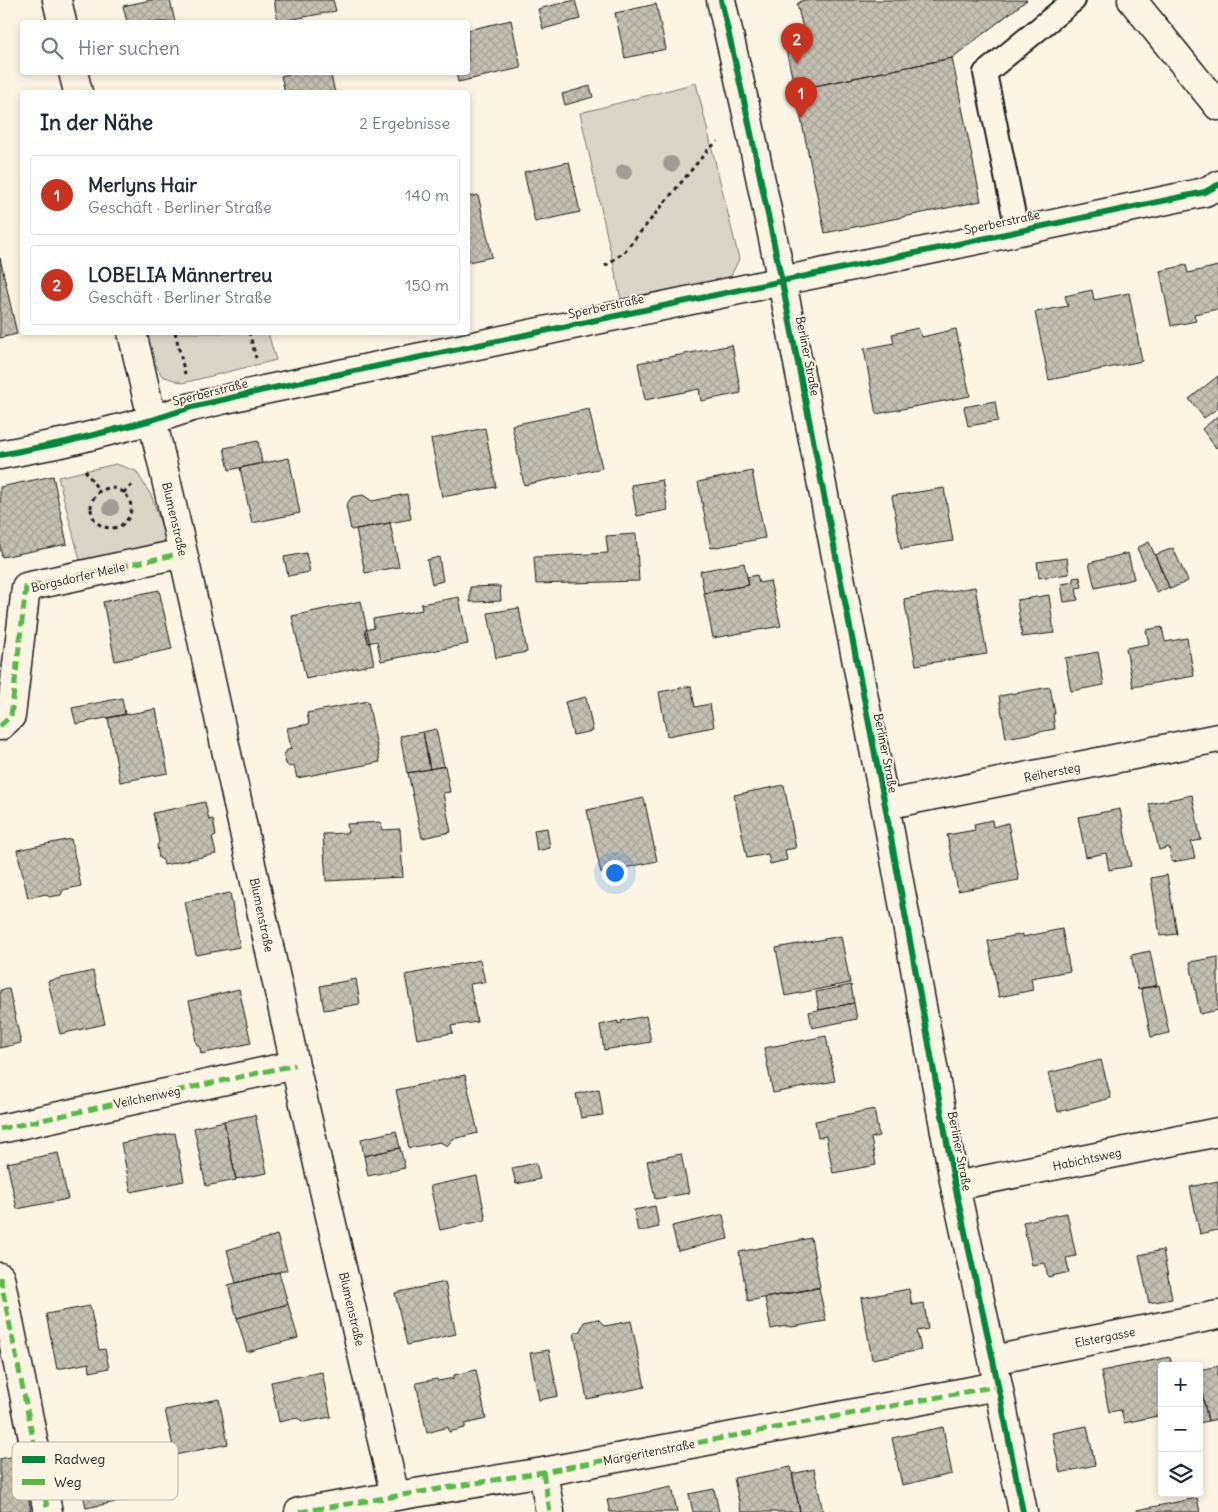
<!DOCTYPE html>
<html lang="de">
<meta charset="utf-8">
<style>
:root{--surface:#fff;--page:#f2f2f3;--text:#1f2937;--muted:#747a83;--line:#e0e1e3;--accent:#c8321e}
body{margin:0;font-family:Delius,sans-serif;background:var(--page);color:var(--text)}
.controls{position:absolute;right:15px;bottom:15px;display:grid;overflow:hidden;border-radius:5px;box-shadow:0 2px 8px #0003}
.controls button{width:45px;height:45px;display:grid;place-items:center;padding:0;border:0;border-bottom:1px solid var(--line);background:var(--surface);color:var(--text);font:25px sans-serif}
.you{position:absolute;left:614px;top:872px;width:18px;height:18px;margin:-12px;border:4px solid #fff;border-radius:50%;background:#1a73e8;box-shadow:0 0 0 8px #1a73e833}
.badge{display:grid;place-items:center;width:32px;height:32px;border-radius:50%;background:var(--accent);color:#fff;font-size:16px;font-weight:700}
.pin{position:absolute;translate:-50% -41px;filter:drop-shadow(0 1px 2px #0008)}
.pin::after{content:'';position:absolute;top:26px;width:18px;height:15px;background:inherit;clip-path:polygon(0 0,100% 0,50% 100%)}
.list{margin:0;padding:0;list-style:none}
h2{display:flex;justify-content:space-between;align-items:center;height:65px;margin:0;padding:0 20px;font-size:21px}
h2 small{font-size:16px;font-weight:400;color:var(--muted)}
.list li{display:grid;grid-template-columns:32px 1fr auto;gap:15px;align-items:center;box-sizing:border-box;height:80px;margin:0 10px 10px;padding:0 10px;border:1px solid var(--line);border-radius:5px}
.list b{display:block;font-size:19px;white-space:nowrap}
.list p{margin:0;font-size:16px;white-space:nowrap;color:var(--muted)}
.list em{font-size:16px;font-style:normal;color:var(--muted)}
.icon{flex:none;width:28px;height:28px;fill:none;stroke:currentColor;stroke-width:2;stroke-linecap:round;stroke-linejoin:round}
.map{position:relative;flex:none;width:1218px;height:1512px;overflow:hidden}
.search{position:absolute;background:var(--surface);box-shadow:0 2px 8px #0003;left:20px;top:20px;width:450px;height:55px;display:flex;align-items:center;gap:12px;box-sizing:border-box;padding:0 18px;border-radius:5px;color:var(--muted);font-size:19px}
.panel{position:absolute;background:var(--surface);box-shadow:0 2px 8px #0003;left:20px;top:90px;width:450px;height:245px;border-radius:5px}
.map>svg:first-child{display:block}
.green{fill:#dbd5c8;stroke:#7c7872}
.building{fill:url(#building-cross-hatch);stroke:#1c1c1c}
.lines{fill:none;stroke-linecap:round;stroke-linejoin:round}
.lane-casing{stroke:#1c1c1c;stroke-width:26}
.street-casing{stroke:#1c1c1c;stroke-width:31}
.path{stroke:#1c1c1c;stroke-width:3;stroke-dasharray:4 4;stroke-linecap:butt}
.lane{stroke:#fcf5e5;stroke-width:22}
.street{stroke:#fcf5e5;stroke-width:28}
.quiet{stroke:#58b947;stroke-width:5;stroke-dasharray:10 5;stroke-linecap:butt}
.cycleway-casing{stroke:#fcf5e5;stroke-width:9}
.cycleway{stroke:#00873e;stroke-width:6}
.tree{fill:#a09c93}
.labels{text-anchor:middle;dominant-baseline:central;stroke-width:4;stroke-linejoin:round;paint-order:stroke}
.street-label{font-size:12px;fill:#1c1c1c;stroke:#fcf5e5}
.key{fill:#fcf5e5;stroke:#b9b4a9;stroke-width:1}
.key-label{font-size:14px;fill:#1c1c1c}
</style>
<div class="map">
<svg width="1218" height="1512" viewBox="0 0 1218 1512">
<defs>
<pattern id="building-cross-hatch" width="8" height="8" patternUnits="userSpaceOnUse" patternTransform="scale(1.25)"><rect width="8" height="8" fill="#c4c0b3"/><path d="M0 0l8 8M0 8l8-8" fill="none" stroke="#a8a499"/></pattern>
</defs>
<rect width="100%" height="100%" fill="#fcf5e5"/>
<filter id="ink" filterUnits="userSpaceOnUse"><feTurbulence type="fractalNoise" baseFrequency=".02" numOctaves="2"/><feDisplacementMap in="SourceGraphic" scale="10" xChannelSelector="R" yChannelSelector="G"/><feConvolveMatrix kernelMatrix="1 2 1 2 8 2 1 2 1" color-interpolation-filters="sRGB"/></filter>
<g filter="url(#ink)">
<path class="green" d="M696 83 739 259 730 278 621 299 580 113Z
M144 333H268L276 360 183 383 162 376 149 353Z
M116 464 136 471 152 497 167 543 80 560 58 477Z"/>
<path class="building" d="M151 0H170L175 22H127L123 6Z
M274 0H333L336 11 278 22Z
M575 0 580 19 543 29 538 9Z
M803 0H1027L952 58 795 90 785 45 806 41 797 4Z
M656 4 666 49 625 58 615 13Z
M511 20 521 68 458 82 456 72H468V30Z
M952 58 981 201 825 233 795 90Z
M298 72H330L335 92H285L281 76Z
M590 86 593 97 565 105 562 94Z
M569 162 580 212 535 222 524 172Z
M478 195 492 257 468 262V197Z
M0 258 17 334 0 338Z
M1186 265 1188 273 1218 266V309L1194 314 1196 321 1171 326 1160 271Z
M1092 290 1094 300 1129 293 1142 361 1049 380 1035 312 1068 306 1065 296Z
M918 328 922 337 956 329 970 396 876 414 864 349 894 343 892 334Z
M732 345 741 393 701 401 699 389 645 400 638 363Z
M1218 376V408L1204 418 1189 399Z
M995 401 998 421 968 426 964 407Z
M589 409 602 468 524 485 512 425Z
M1218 416V446L1216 448 1202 429Z
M485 428 496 487 442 497 431 439Z
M258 441 262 463 229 470 224 448Z
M289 458 300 513 252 523 240 468Z
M752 471 765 538 711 548 698 482Z
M53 476 67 544 2 557 0 546V487Z
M662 480 668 510 637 516 631 485Z
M944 488 953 541 901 549 892 496Z
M407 494 411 519 351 530 346 505 352 497 363 495 372 501Z
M390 523 399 567 365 573 356 529Z
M636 534 639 581 536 584 534 557 608 553 606 536Z
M1149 542 1169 587 1157 593 1137 548Z
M1173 548 1188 581 1170 589 1155 555Z
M306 553 310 572 288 576 284 557Z
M1128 553 1134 579 1095 588 1089 563Z
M439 557 443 581 432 584 427 560Z
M1067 558 1069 574 1039 578 1037 562Z
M744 563 749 585 704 593 700 571Z
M757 575 759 583 770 581 781 626 713 638 704 593 749 585 747 577Z
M1080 577 1082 587 1076 588 1078 600 1064 602 1061 584 1074 582 1073 578Z
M500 586 501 601 470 602V587Z
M975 587 987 654 916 665 904 599Z
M159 590 172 649 115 661 103 602Z
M1049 595 1054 633 1022 637 1017 600Z
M459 597 468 644 381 661 377 641 368 643 365 630 374 628 373 619 422 610 421 604Z
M361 601 374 664 306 679 292 616Z
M519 608 527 652 496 658 488 613Z
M1162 627 1165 642 1187 638 1194 676 1133 687 1126 648 1149 644 1146 630Z
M1098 652 1104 685 1071 691 1065 658Z
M691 686 695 707 710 704 714 727 667 736 659 692Z
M1050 687 1055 714H1053L1055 729 1006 738 999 696Z
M586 697 593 731 573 735 565 702Z
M122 698 125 714 76 724 72 708Z
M368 701 380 762 297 778 294 766 290 767 286 764 284 755 287 750 291 749 287 728 309 724 307 713Z
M156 709 168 773 120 782 108 718Z
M436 729 444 766 430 769 423 732Z
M423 732 430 769 407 773 400 736Z
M445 766 450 792 443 793 451 832 422 838 408 773Z
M784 785 796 848 785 850 787 860 770 864 768 854 747 858 734 795Z
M1192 795 1201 840 1191 842 1195 858 1172 862 1169 847 1159 850 1149 804Z
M644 798 657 861 601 873 587 810Z
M205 802 209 820 213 819 216 836 212 837 216 854 164 865 163 860 159 858 157 846 159 842 153 813Z
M1120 809 1131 866 1109 870 1106 853 1086 857 1078 817Z
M992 820 993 827 1008 823 1019 880 958 891 947 835 975 830 974 824Z
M381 822 382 830 400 829 403 877 326 881 323 834 348 833 347 824Z
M547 828 550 848 537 851 534 830Z
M71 839 81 886 63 890 61 895 49 897 46 894 28 898 17 850Z
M1167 875 1177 934 1160 936 1151 878Z
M230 893 240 947 196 955 185 902Z
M1062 929 1070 971 1031 978 1033 990 999 997 988 941 1023 934V937Z
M841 936 850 983 785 996 776 948Z
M1150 951 1157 986 1138 989 1131 955Z
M1218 957V1010L1200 1014 1190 962Z
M480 960 485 982 470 984 477 1022 451 1026 453 1033 417 1039 405 975Z
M93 971 105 1024 60 1034 48 981Z
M356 979 360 1004 324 1010 320 986Z
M851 985 854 1003 819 1010 816 992Z
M1159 985 1169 1033 1151 1037 1141 988Z
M9 989 21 1043 0 1048V990Z
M239 989 251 1043 201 1054 200 1048 196 1043 195 1036 196 1030 189 1001Z
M854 1003 857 1019 812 1028 809 1012Z
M646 1016 651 1042 604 1050 600 1025 618 1021V1024L622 1023 621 1021Z
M826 1036 835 1081 773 1093 764 1048Z
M1101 1060 1111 1098 1058 1112 1048 1073Z
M465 1075 478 1133 453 1139 447 1146 440 1142 409 1148 396 1090Z
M599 1089 603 1115 581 1118 576 1094Z
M874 1109 879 1136 871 1138 876 1165 833 1173 826 1136 818 1138 815 1121Z
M255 1115 267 1173 236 1179 224 1121Z
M224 1121 236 1180 206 1186 194 1128Z
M396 1131 400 1148 364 1156 361 1139Z
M175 1133 184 1181 131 1192 121 1143Z
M400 1148 405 1168 368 1176 364 1156Z
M58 1153 68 1199 17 1209 7 1163Z
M681 1154 689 1193 655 1199 647 1161Z
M536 1163 540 1179 516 1184 512 1168Z
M477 1176 486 1220 440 1230 430 1186Z
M1218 1181V1230L1200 1234 1190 1187Z
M655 1206 659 1227 638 1232 634 1210Z
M1067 1213 1076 1256 1066 1258 1069 1272 1048 1277 1045 1263 1032 1265 1023 1222Z
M720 1215H723L728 1239 678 1251 672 1226Z
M277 1235 287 1270 236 1283 227 1250Z
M811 1238 820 1287 748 1301 739 1252Z
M1163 1250 1172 1299 1149 1303 1139 1255Z
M279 1272 288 1304 237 1318 228 1285Z
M445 1282 456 1334 407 1345 395 1293Z
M819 1288 826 1321 792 1327 786 1326 771 1329 765 1298Z
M909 1289 912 1305 924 1303 928 1329 917 1331 921 1350 872 1359 861 1298Z
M288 1304 298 1338 247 1352 237 1318Z
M90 1306 99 1350 105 1349 109 1368 90 1372 89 1363 57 1369 46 1314Z
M598 1319 605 1326 631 1321 645 1387 587 1399 574 1333 580 1331 584 1322Z
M549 1350 558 1396 539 1400 530 1353Z
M1170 1357 1172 1366H1162V1415L1124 1423 1121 1410 1109 1412 1101 1371Z
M1218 1366V1419L1208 1421 1199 1379V1370Z
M476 1370 486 1419 465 1424V1428L449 1432 448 1427 427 1433 416 1383 437 1379 438 1381 454 1378V1375Z
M322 1372 331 1417 304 1422 297 1418 279 1422 271 1382Z
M1199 1379 1208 1421 1199 1423Z
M219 1399 228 1444 175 1455 165 1410Z
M1087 1426 1095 1465 1060 1473 1052 1433Z
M943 1427 952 1474 902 1485 892 1438Z
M137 1446 146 1496 86 1508 82 1488 75 1484 73 1474 77 1467 76 1458Z
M19 1455 31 1511 0 1512V1459Z
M791 1467 800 1512H741L734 1478Z
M814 1469 823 1512H800L792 1474Z
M672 1487 677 1512H610L607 1500Z
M714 1489 719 1512H693L689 1494Z
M1197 1498 1200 1512H1138L1137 1510Z"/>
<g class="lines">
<defs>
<path id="lane" d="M1017 230 985 73 1074 0"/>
<path id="street" d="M57 0 62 22
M721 0 747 114 782 282 885 805 955 1186 993 1360 1023 1512
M1132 0 1218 106
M73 72 78 92
M132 332 183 553 295 1065 395 1496
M0 455 66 442 152 420 192 407 264 390 1205 192 1218 185
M0 726 11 716 26 587 183 553
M885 805 1218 738
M0 1129 295 1065
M955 1186 1218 1132
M0 1277 48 1512
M993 1360 1218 1315
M543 1472 550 1512
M299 1512 543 1472 997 1386"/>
</defs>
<use href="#lane" class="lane-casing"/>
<use href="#street" class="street-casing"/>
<path class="path" d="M605 266 624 252 707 151 718 141
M175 332 185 374
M249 332 256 358
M85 470 99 491
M91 508a20 20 0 1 1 40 0a20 20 0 1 1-40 0Z
M123 493 132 485"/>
<use href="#lane" class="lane"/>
<use href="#street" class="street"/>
<path class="quiet" d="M0 726 11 716 26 587 183 553
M0 1129 295 1065
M0 1277 48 1512
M543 1472 550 1512
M299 1512 543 1472 997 1386"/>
<defs>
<path id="cycleway" d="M721 0 747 114 782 282 885 805 955 1186 993 1360 1023 1512
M0 455 66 442 152 420 192 407 264 390 1205 192 1218 185"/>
</defs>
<use href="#cycleway" class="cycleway-casing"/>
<use href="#cycleway" class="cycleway"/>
</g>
<g class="tree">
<circle cx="671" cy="164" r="8"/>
<circle cx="624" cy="172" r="8"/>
<circle cx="111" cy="508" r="8"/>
</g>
</g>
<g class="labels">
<g class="street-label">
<text transform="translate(1002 222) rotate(-12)">Sperberstraße</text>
<text transform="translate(606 306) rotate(-12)">Sperberstraße</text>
<text transform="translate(808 356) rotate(79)">Berliner Straße</text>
<text transform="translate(210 392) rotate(-14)">Sperberstraße</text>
<text transform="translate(175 519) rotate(77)">Blumenstraße</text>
<text transform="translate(78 577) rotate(-13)">Borgsdorfer Meile</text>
<text transform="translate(886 753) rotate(79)">Berliner Straße</text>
<text transform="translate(1052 772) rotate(-11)">Reihersteg</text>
<text transform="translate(262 915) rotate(78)">Blumenstraße</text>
<text transform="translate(147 1097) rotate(-12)">Veilchenweg</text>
<text transform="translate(960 1151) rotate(79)">Berliner Straße</text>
<text transform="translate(1087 1159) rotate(-12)">Habichtsweg</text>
<text transform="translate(352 1309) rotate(77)">Blumenstraße</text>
<text transform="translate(1105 1337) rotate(-11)">Elstergasse</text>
<text transform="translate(649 1452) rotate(-11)">Margeritenstraße</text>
</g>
</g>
<rect x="12" y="1442" width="166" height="58" rx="8" class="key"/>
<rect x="22" y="1456" width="23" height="7" fill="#00873e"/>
<rect x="22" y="1479" width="23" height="6" fill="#58b947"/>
<g class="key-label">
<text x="54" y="1464">Radweg</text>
<text x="54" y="1487">Weg</text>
</g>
</svg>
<div class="controls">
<button>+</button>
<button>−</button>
<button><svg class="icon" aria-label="layers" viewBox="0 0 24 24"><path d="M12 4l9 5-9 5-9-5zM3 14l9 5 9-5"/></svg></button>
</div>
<div class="you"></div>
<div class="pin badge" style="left:801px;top:118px">1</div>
<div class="pin badge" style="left:797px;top:64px">2</div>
<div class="search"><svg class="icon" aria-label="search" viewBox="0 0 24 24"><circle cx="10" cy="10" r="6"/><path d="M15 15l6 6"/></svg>Hier suchen</div>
<section class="panel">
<h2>In der Nähe<small>2 Ergebnisse</small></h2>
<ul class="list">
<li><span class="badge">1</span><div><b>Merlyns Hair</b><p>Geschäft · Berliner Straße</p></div><em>140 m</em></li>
<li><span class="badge">2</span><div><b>LOBELIA Männertreu</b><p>Geschäft · Berliner Straße</p></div><em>150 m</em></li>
</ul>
</section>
</div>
